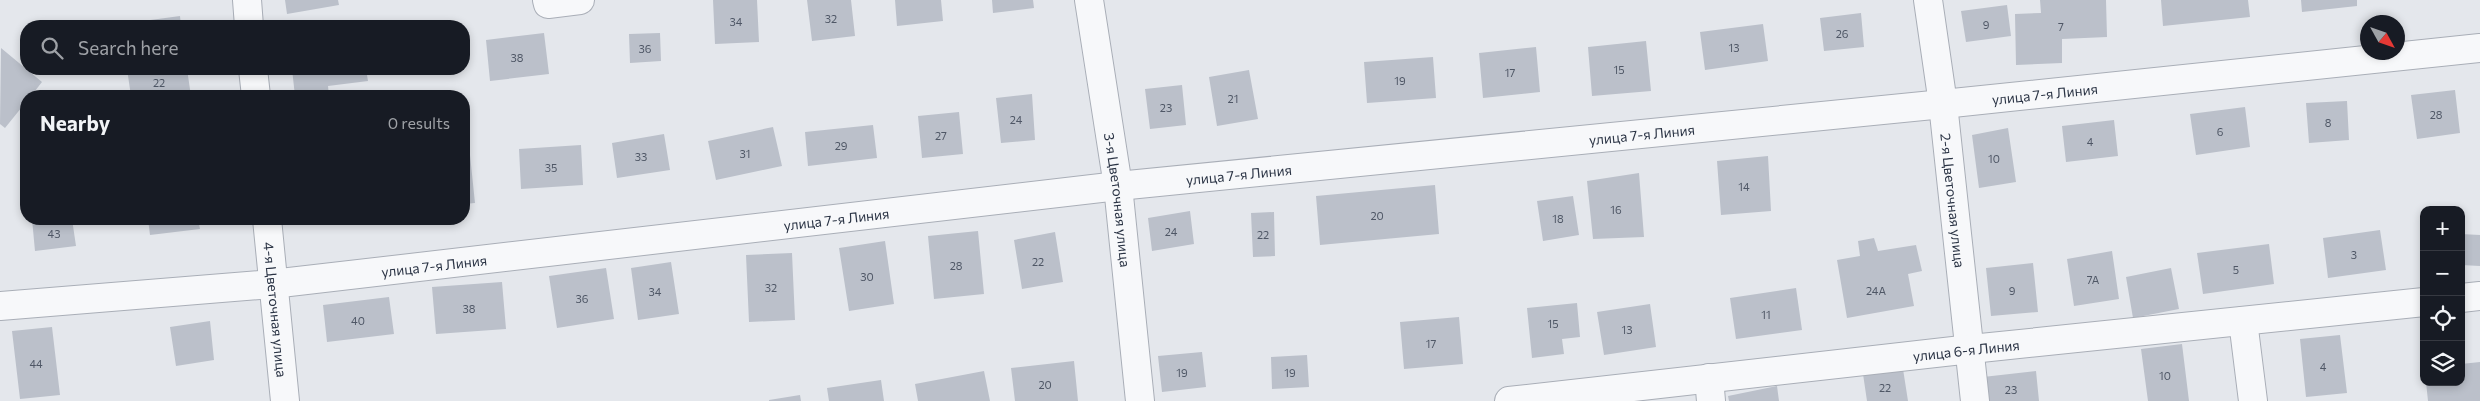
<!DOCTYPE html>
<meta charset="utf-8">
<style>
:root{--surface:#171b24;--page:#20242c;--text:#f1f3f6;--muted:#9ea1a6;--line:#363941}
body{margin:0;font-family:Commissioner,sans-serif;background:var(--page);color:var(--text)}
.controls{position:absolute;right:15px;bottom:15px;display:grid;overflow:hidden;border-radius:10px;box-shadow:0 2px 8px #0003}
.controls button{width:45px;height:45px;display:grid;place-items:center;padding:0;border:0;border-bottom:1px solid var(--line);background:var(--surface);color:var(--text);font:25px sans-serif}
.compass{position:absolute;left:2360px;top:15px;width:45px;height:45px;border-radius:50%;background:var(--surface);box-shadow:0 2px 8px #0003;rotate:130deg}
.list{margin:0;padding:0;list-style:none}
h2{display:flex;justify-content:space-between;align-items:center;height:65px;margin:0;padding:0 20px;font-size:21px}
h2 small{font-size:16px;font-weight:400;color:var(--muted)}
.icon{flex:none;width:28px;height:28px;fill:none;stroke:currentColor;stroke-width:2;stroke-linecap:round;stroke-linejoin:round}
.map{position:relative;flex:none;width:2480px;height:401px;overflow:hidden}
.search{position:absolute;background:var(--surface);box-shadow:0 2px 8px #0003;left:20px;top:20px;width:450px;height:55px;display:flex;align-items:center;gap:12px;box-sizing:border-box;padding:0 18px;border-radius:20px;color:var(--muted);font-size:19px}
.panel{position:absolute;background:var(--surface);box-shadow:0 2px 8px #0003;left:20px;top:90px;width:450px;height:135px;border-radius:20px}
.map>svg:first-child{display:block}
.building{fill:#bbc0ca}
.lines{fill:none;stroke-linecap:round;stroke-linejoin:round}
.minor-casing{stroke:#a9aeb7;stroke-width:30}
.minor{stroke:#f7f8fa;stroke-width:28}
.labels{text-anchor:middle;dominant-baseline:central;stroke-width:4.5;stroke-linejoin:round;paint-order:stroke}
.number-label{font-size:11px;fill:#4f5766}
.street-label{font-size:14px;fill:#2b3445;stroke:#f4f6f9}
</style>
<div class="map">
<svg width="2480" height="401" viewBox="0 0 2480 401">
<rect width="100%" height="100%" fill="#e4e7ec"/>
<path class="building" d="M285 0H338L339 5 287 14Z
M713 0H757L759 42 715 44Z
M807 0H851L855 36 812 41Z
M895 0H941L943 21 897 26Z
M992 0H1033L1034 8 993 13Z
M2040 0H2106L2107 37 2062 39V63L2016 65 2015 14 2041 13Z
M2161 0H2248L2250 17 2163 26Z
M2301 0H2357V6L2302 12Z
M2007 5 2011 36 1966 42 1961 11Z
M1861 13 1864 47 1824 51 1820 18Z
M180 16 181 26H121V24Z
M1763 24 1768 61 1705 70 1700 32Z
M544 33 549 74 490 81 486 40Z
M660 33 661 61 630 63 629 34Z
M1646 41 1651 91 1592 96 1588 47Z
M1536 47 1540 92 1483 98 1479 53Z
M1 48 42 82 31 96H26V102L5 128 0 124Z
M1433 57 1436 98 1367 103 1364 62Z
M127 69H187L191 96H131Z
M292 69H366L368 81 328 86 329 96H295Z
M1249 70 1258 119 1217 126 1209 77Z
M1182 85 1186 125 1150 129 1145 89Z
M2455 90 2460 133 2417 139 2411 95Z
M1032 94 1035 140 1001 143 996 98Z
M2347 101 2349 140 2309 143 2306 103Z
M2245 107 2250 147 2196 155 2190 114Z
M959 112 963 154 922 158 918 116Z
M2114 120 2118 156 2066 162 2062 126Z
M873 125 877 158 808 166 805 132Z
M773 127 782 166 716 180 708 141Z
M2008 128 2016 182 1979 188 1972 135Z
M664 134 670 170 617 178 612 143Z
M581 145 583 185 521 189 519 149Z
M464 155H470L475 203 464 204Z
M1768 156 1771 211 1721 215 1717 161Z
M1639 173 1644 237 1593 239 1587 181Z
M1435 185 1439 234 1320 245 1316 196Z
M1573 196 1579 235 1543 241 1537 201Z
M1190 211 1194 244 1152 251 1148 218Z
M1274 212 1275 256 1253 257 1251 213Z
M32 219H72L76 246 35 251Z
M148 219H198L200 229 150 235Z
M2380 230 2386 270 2328 278 2323 238Z
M978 231 984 294 934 299 928 236Z
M1055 232 1063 282 1022 289 1014 240Z
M2461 234 2480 235V266L2461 265Z
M1874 238 1878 251 1916 245 1922 271 1908 274 1914 306 1847 318 1837 260 1860 256 1858 241Z
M885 241 894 304 849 311 839 248Z
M2269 244 2274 284 2203 294 2197 253Z
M2112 251 2119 299 2074 306 2067 259Z
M792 253 795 320 749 322 746 255Z
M671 262 679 314 638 320 631 268Z
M2033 263 2038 312 1991 316 1986 268Z
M606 268 614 319 557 328 549 276Z
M2171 268 2179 309 2133 318 2126 277Z
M502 282 506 329 436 334 432 287Z
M1796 288 1802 330 1736 339 1730 298Z
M389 297 394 334 327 342 323 305Z
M1577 303 1580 337 1562 339 1564 354 1532 358 1527 308Z
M1650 304 1656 347 1604 355 1597 312Z
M1459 317 1463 364 1404 369 1400 322Z
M210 321 214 360 176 366 170 327Z
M52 327 60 395 20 399 12 331Z
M2340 335 2347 393 2306 397 2300 339Z
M2182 344 2189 401H2148L2141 349Z
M1202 352 1206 387 1162 392 1158 356Z
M1307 355 1309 387 1272 389 1271 357Z
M1074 361 1078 401H1015L1011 368Z
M2480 362V401H2428L2426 382H2461V364Z
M1903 369 1908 401H1867L1863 374Z
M984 371 990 401H918L915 384Z
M2036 371 2039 401H1985L1983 377Z
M881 380 884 401H829L827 388Z
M1777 386 1779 401H1729L1728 396Z
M800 395 801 401H769V400Z"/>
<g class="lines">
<defs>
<g id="minor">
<path d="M247 0 249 26"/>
<path d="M547 0 548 4 580 0"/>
<path id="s1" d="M1089 0 1118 186 1140 401"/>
<path id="s2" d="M1928 0 1943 104 1975 401"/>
<path d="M253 69 256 96"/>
<path id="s3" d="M267 219 285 401"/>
<path d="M2461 298 2480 296"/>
<path id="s4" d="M0 306 272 284 1118 186 1943 104 2480 48"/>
<path d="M2243 321 2253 401"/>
<path d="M1709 378 1711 401"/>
<path id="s5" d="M1509 401 1971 349 2424 302"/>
</g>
</defs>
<use href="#minor" class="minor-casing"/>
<use href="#minor" class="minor"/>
</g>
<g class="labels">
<g class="number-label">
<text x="831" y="18">32</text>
<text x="736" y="21">34</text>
<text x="1986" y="24">9</text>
<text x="2061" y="26">7</text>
<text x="1842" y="33">26</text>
<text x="1734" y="47">13</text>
<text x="645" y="48">36</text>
<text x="517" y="57">38</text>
<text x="1619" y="69">15</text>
<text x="1510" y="72">17</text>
<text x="1400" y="80">19</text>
<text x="159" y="82">22</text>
<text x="1233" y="98">21</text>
<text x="1166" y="107">23</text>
<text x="2436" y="114">28</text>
<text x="1016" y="119">24</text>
<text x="2328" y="122">8</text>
<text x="2220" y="131">6</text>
<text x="941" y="135">27</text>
<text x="2090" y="141">4</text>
<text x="841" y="145">29</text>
<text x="745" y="153">31</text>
<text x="641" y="156">33</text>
<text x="1994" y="158">10</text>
<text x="551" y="167">35</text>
<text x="1744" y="186">14</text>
<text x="1616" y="209">16</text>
<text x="1377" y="215">20</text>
<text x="1558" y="218">18</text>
<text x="1171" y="231">24</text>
<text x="54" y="233">43</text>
<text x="1263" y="234">22</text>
<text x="2354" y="254">3</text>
<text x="1038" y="261">22</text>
<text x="956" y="265">28</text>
<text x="2236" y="269">5</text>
<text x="867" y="276">30</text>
<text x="2093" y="279">7А</text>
<text x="771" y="287">32</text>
<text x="1876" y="290">24А</text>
<text x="2012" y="290">9</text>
<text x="655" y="291">34</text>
<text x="582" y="298">36</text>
<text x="469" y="308">38</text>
<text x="1766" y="314">11</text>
<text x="358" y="320">40</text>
<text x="1553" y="323">15</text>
<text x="1627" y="329">13</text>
<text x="1431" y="343">17</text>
<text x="36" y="363">44</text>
<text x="2323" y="366">4</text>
<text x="1182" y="372">19</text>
<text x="1290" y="372">19</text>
<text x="2165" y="375">10</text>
<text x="1045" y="384">20</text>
<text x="1885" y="387">22</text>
<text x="2011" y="389">23</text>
</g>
<g class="street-label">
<text stroke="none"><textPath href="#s4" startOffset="2056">улица 7-я Линия</textPath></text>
<text stroke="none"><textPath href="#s4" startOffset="1651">улица 7-я Линия</textPath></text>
<text stroke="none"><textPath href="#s4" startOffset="1246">улица 7-я Линия</textPath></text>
<text stroke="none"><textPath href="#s1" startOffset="202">3-я Цветочная улица</textPath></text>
<text stroke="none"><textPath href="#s2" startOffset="202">2-я Цветочная улица</textPath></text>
<text stroke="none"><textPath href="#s4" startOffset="841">улица 7-я Линия</textPath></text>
<text stroke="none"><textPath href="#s4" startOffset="436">улица 7-я Линия</textPath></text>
<text stroke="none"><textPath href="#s3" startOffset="91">4-я Цветочная улица</textPath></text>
<text stroke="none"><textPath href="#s5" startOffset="460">улица 6-я Линия</textPath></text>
</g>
</g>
</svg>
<div class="controls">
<button>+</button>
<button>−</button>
<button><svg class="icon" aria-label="locate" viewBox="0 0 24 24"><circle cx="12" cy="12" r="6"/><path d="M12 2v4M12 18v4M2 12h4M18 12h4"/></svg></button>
<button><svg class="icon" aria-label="layers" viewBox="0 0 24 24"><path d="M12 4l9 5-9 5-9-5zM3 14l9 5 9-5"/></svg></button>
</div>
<svg class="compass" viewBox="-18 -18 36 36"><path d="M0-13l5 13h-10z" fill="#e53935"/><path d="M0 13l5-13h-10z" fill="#9ea1a6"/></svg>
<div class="search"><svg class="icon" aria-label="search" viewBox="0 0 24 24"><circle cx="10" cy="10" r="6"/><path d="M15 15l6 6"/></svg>Search here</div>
<section class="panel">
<h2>Nearby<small>0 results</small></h2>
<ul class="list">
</ul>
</section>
</div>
